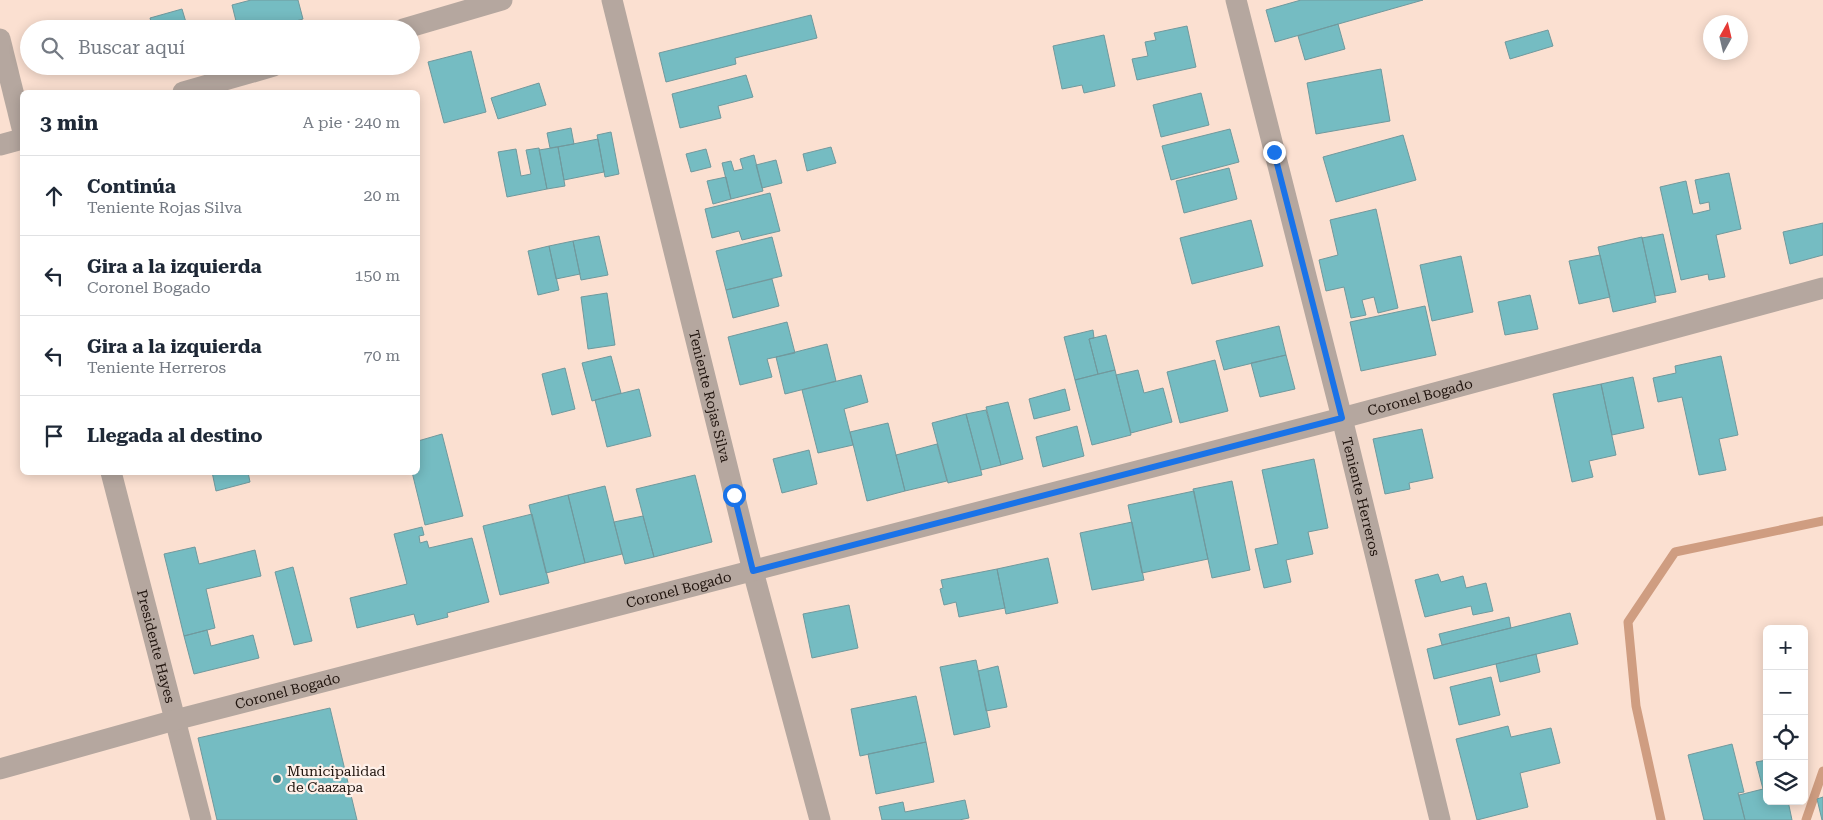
<!DOCTYPE html>
<html lang="es">
<meta charset="utf-8">
<style>
:root{--surface:#fff;--page:#f6f6f7;--text:#1f2937;--muted:#747a83;--line:#e0e1e3}
body{margin:0;font-family:"Roboto Serif",serif;background:var(--page);color:var(--text)}
.controls{position:absolute;right:15px;bottom:15px;display:grid;overflow:hidden;border-radius:8px;box-shadow:0 2px 12px #0003}
.controls button{width:45px;height:45px;display:grid;place-items:center;padding:0;border:0;border-bottom:1px solid var(--line);background:var(--surface);color:var(--text);font:25px sans-serif}
.compass{position:absolute;left:1703px;top:15px;width:45px;height:45px;border-radius:50%;background:var(--surface);box-shadow:0 2px 12px #0003;rotate:8deg}
.stop{position:absolute;width:15px;height:15px;margin:-11px;border:4px solid #1a73e8;border-radius:50%;background:#fff}
.stop.end{background:#1a73e8;border-color:#fff;box-shadow:0 1px 5px #0008}
.list{margin:0;padding:0;list-style:none}
h2{display:flex;justify-content:space-between;align-items:center;height:65px;margin:0;padding:0 20px;font-size:21px}
h2 small{font-size:16px;font-weight:400;color:var(--muted)}
.list li{display:grid;grid-template-columns:32px 1fr auto;gap:15px;align-items:center;box-sizing:border-box;height:80px;padding:0 20px;border-top:1px solid var(--line)}
.list b{display:block;font-size:19px;white-space:nowrap}
.list p{margin:0;font-size:16px;white-space:nowrap;color:var(--muted)}
.list em{font-size:16px;font-style:normal;color:var(--muted)}
.icon{flex:none;width:28px;height:28px;fill:none;stroke:currentColor;stroke-width:2;stroke-linecap:round;stroke-linejoin:round}
.map{position:relative;flex:none;width:1823px;height:820px;overflow:hidden}
.search{position:absolute;background:var(--surface);box-shadow:0 2px 12px #0003;left:20px;top:20px;width:400px;height:55px;display:flex;align-items:center;gap:12px;box-sizing:border-box;padding:0 18px;border-radius:28px;color:var(--muted);font-size:19px}
.panel{position:absolute;background:var(--surface);box-shadow:0 2px 12px #0003;left:20px;top:90px;width:400px;height:385px;border-radius:8px}
.map>svg:first-child{display:block}
.lines{fill:none;stroke-linecap:round;stroke-linejoin:round}
.stream{stroke:#cf9d81;stroke-width:9}
.building{fill:#75bcc2;stroke:#70999d}
.street{stroke:#b5a79f;stroke-width:21}
.route{stroke:#1a73e8;stroke-width:6}
.poi-dot{fill:#41888f;stroke:#fef0e9;stroke-width:2}
.labels{text-anchor:middle;dominant-baseline:central;stroke-width:4.5;stroke-linejoin:round;paint-order:stroke}
.street-label{font-size:14px;fill:#20140e;stroke:#fef0e9}
.poi-label{font-size:14px;fill:#20140e;stroke:#fef0e9;text-anchor:start}
</style>
<div class="map">
<svg width="1823" height="820" viewBox="0 0 1823 820">
<rect width="100%" height="100%" fill="#fbe0d1"/>
<g class="lines">
<path class="stream" d="M1661 820 1636 706 1628 622 1675 552 1823 521
M1806 820 1823 771"/>
</g>
<path class="building" d="M251 0H298L303 19 267 29H238L232 5Z
M1301 0H1423L1275 42 1266 10Z
M182 9 188 29H153L150 18Z
M811 15 817 38 735 58 736 64 666 82 659 53Z
M1338 24 1345 49 1305 60 1298 36Z
M1187 26 1196 67 1137 80 1132 59 1148 56 1145 42 1156 40 1154 33Z
M1548 30 1553 46 1510 59 1505 42Z
M1104 35 1115 86 1084 93 1082 85 1062 89 1053 46Z
M471 51 486 112 444 123 428 62Z
M1381 69 1390 121 1316 134 1307 83Z
M746 75 753 97 718 106 721 118 680 128 672 94Z
M539 83 546 105 498 119 491 98Z
M1201 93 1209 125 1161 137 1153 105Z
M571 128 574 144 550 148 547 133Z
M1230 129 1239 162 1171 180 1162 146Z
M611 132 619 174 605 177 597 135Z
M1403 135 1416 180 1336 202 1323 157Z
M598 139 604 172 564 180 558 147Z
M558 147 565 186 547 189 539 150Z
M831 147 836 163 807 171 803 154Z
M539 148 547 189 507 197 498 152 516 149 521 176 531 174 526 150Z
M706 149 711 167 691 172 686 154Z
M754 155 763 191 731 199 722 163 731 161 734 171 743 169 740 159Z
M776 160 782 183 762 188 756 165Z
M1229 168 1237 199 1184 213 1176 181Z
M1729 173 1741 229 1716 235 1725 277 1709 280 1708 274 1681 280 1660 187 1686 181 1693 214 1710 210 1709 202 1700 204 1695 180Z
M726 177 731 199 713 204 707 181Z
M770 193 780 231 742 240 739 231 712 238 705 209Z
M1376 209 1398 308 1378 313 1374 297 1362 300 1366 315 1351 318 1344 287 1326 291 1319 260 1338 255 1330 220Z
M1251 220 1263 266 1192 284 1180 238Z
M1823 223V255L1790 264 1783 232Z
M1663 234 1676 292 1655 296 1642 238Z
M599 236 608 275 581 280 573 241Z
M772 237 782 276 726 290 716 251Z
M1642 237 1656 302 1613 312 1598 247Z
M573 241 580 274 556 279 549 246Z
M549 246 559 290 538 295 528 251Z
M1600 255 1610 297 1579 304 1569 261Z
M1461 256 1473 312 1432 321 1420 265Z
M772 279 779 306 733 318 726 290Z
M607 293 615 345 588 349 581 297Z
M1530 295 1538 329 1505 335 1498 302Z
M1425 306 1436 355 1361 371 1350 322Z
M787 322 795 353 767 359 772 377 740 385 728 337Z
M1279 326 1286 355 1224 370 1216 341Z
M1093 330 1094 338 1089 339 1098 374 1075 380 1064 337Z
M1106 335 1115 370 1098 374 1089 339Z
M827 344 836 381 785 394 776 357Z
M1286 355 1295 389 1260 397 1251 363Z
M611 356 621 393 592 401 582 363Z
M1721 356 1738 435 1719 439 1726 470 1699 475 1682 397 1658 402 1653 378 1676 373 1675 366Z
M1215 360 1228 411 1180 423 1167 372Z
M565 368 575 409 552 415 542 374Z
M1115 370 1131 435 1092 445 1075 380Z
M1138 370 1144 393 1163 388 1172 422 1131 433 1116 375Z
M861 375 868 402 844 409 853 445 818 453 802 390Z
M1633 377 1644 428 1612 435 1601 384Z
M1601 384 1616 455 1589 461 1593 477 1572 482 1553 394Z
M639 389 651 436 607 447 595 400Z
M1065 389 1070 410 1034 419 1029 399Z
M1008 402 1023 459 1001 465 986 407Z
M986 410 1001 465 981 470 966 414Z
M966 414 982 475 948 483 932 423Z
M888 423 905 491 867 501 850 432Z
M1077 426 1084 456 1043 467 1036 437Z
M1422 429 1433 478 1409 483 1410 489 1385 494 1373 439Z
M442 434 463 516 425 525 412 472H418V441Z
M937 444 947 481 905 491 896 455Z
M809 450 817 484 782 493 773 459Z
M1314 459 1328 528 1308 532 1313 554 1286 560 1291 582 1264 588 1255 549 1278 544 1262 470Z
M212 472H248L250 482 216 491Z
M695 475 712 542 654 557 636 489Z
M1232 481 1250 570 1212 578 1193 489Z
M605 486 622 554 585 563 568 495Z
M1194 491 1208 559 1142 573 1128 505Z
M568 495 585 563 546 573 529 505Z
M532 514 549 583 500 595 483 526Z
M643 516 654 557 625 564 614 522Z
M1132 522 1144 580 1092 590 1080 533Z
M422 527 424 535 419 536 420 543 427 541 429 548 472 538 489 602 447 613 448 617 417 625 414 614 357 628 350 598 407 584 394 534Z
M195 547 199 564 255 550 261 576 206 589 215 628 184 636 164 554Z
M1048 558 1058 603 1006 614 997 569Z
M293 567 312 641 294 645 275 572Z
M997 569 1005 608 959 617 956 602 944 605 940 589 943 588 941 580Z
M1438 574 1441 582 1463 576 1466 588 1486 583 1493 611 1473 615 1471 606 1425 617 1415 580Z
M849 605 858 648 812 658 803 614Z
M1570 613 1578 644 1434 679 1427 649Z
M1509 617 1511 628 1442 645 1439 634Z
M207 630 211 646 253 635 259 658 194 674 184 636Z
M1536 654 1540 672 1500 682 1496 664Z
M976 660 990 727 954 735 940 667Z
M998 666 1007 707 986 711 978 671Z
M1491 677 1500 715 1459 725 1450 687Z
M916 696 926 742 860 756 851 709Z
M330 708 357 820H217L198 738Z
M1508 726 1511 737 1551 728 1560 763 1520 773 1528 807 1477 820 1456 739Z
M926 742 934 782 876 794 868 754Z
M1732 744 1744 792 1738 793 1745 820H1704L1688 755Z
M1767 760V801H1788L1792 820H1745L1739 795 1763 789 1756 762Z
M1823 797V820H1822L1817 799Z
M965 800 969 818 959 820H882L879 807 903 802 905 812Z"/>
<g class="lines">
<g class="street">
<path id="s1" d="M612 0 753 571 820 820"/>
<path id="s2" d="M1236 0 1342 418 1440 820"/>
<path d="M403 29 502 0"/>
<path d="M0 39 22 128"/>
<path d="M183 92 274 66"/>
<path d="M0 145 22 139"/>
<path id="s3" d="M111 472 201 820"/>
<path id="s4" d="M0 769 175 720 1342 418 1823 288"/>
</g>
</g>
<g class="lines">
<path class="route" d="M734 495 753 571 1342 418 1274 152"/>
</g>
<circle class="poi-dot" cx="277" cy="779" r="5"/>
<g class="labels">
<g class="street-label">
<text stroke="none"><textPath href="#s1" startOffset="408">Teniente Rojas Silva</textPath></text>
<text stroke="none"><textPath href="#s4" startOffset="1468">Coronel Bogado</textPath></text>
<text stroke="none"><textPath href="#s2" startOffset="512">Teniente Herreros</textPath></text>
<text stroke="none"><textPath href="#s4" startOffset="702">Coronel Bogado</textPath></text>
<text stroke="none"><textPath href="#s3" startOffset="180">Presidente Hayes</textPath></text>
<text stroke="none"><textPath href="#s4" startOffset="298">Coronel Bogado</textPath></text>
</g>
<g class="poi-label">
<text x="287" y="771">Municipalidad<tspan x="287" dy="16">de Caazapa</tspan></text>
</g>
</g>
</svg>
<div class="controls">
<button>+</button>
<button>−</button>
<button><svg class="icon" aria-label="locate" viewBox="0 0 24 24"><circle cx="12" cy="12" r="6"/><path d="M12 2v4M12 18v4M2 12h4M18 12h4"/></svg></button>
<button><svg class="icon" aria-label="layers" viewBox="0 0 24 24"><path d="M12 4l9 5-9 5-9-5zM3 14l9 5 9-5"/></svg></button>
</div>
<svg class="compass" viewBox="-18 -18 36 36"><path d="M0-13l5 13h-10z" fill="#e53935"/><path d="M0 13l5-13h-10z" fill="#747a83"/></svg>
<div class="stop" style="left:734px;top:495px"></div>
<div class="stop end" style="left:1274px;top:152px"></div>
<div class="search"><svg class="icon" aria-label="search" viewBox="0 0 24 24"><circle cx="10" cy="10" r="6"/><path d="M15 15l6 6"/></svg>Buscar aquí</div>
<section class="panel">
<h2>3 min<small>A pie · 240 m</small></h2>
<ul class="list">
<li><svg class="icon" aria-label="ahead" viewBox="0 0 24 24"><path d="M12 20V5M6 11l6-6 6 6"/></svg><div><b>Continúa</b><p>Teniente Rojas Silva</p></div><em>20 m</em></li>
<li><svg class="icon" aria-label="left" viewBox="0 0 24 24"><path d="M17 20v-9H6M10 6l-5 5 5 5"/></svg><div><b>Gira a la izquierda</b><p>Coronel Bogado</p></div><em>150 m</em></li>
<li><svg class="icon" aria-label="left" viewBox="0 0 24 24"><path d="M17 20v-9H6M10 6l-5 5 5 5"/></svg><div><b>Gira a la izquierda</b><p>Teniente Herreros</p></div><em>70 m</em></li>
<li><svg class="icon" aria-label="arrive" viewBox="0 0 24 24"><path d="M6 21V4h12l-3 4 3 4H6"/></svg><div><b>Llegada al destino</b></div></li>
</ul>
</section>
</div>
